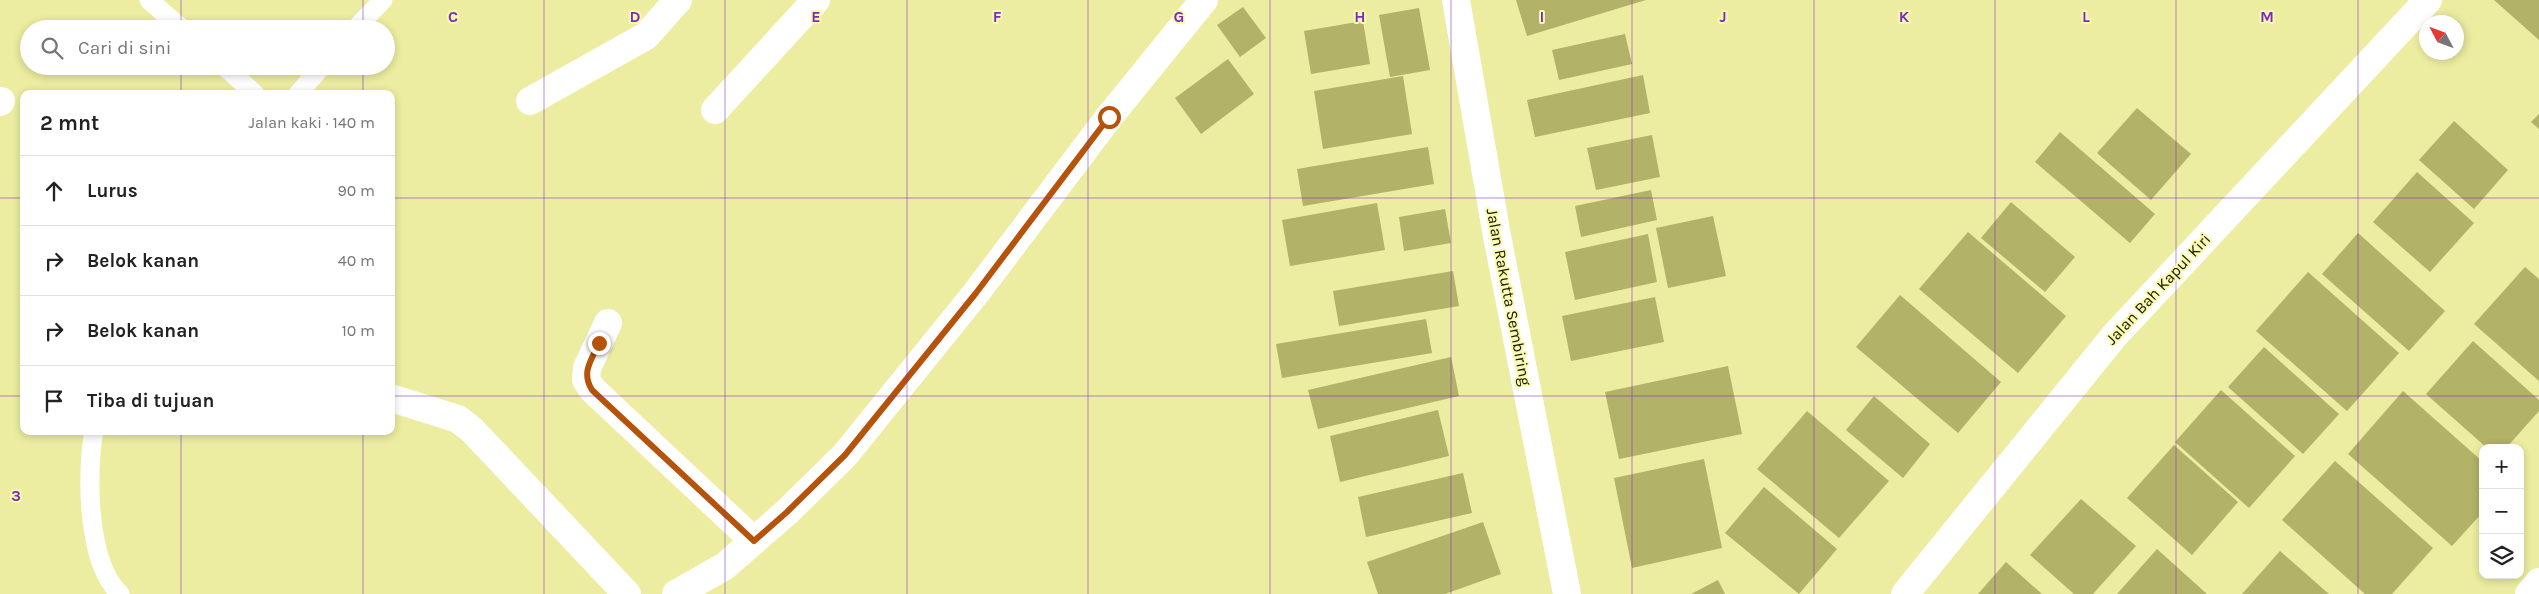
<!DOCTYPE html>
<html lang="id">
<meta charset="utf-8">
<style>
:root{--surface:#fff;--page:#f2f2f2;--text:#222;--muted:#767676;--line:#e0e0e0}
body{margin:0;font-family:Karla,sans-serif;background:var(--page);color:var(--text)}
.controls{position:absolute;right:15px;bottom:15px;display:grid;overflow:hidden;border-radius:10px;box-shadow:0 2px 8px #0003}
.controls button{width:45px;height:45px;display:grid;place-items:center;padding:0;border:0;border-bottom:1px solid var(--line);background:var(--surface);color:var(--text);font:25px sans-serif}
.compass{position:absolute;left:2419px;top:15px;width:45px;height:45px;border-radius:50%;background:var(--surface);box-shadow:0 2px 8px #0003;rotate:311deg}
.stop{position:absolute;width:15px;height:15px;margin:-11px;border:4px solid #b45309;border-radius:50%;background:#fff}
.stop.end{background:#b45309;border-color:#fff;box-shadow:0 1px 5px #0008}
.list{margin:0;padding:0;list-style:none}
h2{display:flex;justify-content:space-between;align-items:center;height:65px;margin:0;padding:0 20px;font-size:21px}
h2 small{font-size:16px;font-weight:400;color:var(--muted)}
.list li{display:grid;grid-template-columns:32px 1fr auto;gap:15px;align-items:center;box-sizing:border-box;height:70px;padding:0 20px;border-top:1px solid var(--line)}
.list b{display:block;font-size:19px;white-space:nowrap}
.list em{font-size:16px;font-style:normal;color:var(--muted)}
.icon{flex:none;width:28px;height:28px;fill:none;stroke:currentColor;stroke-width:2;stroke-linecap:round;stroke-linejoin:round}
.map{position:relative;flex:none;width:2539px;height:594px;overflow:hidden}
.search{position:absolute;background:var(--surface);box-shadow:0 2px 8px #0003;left:20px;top:20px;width:375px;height:55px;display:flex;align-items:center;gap:12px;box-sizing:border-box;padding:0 18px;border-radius:28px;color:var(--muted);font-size:19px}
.panel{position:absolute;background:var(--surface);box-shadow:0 2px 8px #0003;left:20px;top:90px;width:375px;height:345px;border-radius:10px}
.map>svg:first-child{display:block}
.building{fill:#b2b268}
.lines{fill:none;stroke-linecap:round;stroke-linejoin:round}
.lane{stroke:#fff;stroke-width:19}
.street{stroke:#fff;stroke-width:28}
.secondary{stroke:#fff;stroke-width:28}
.route{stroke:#b45309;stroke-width:6}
.grid{fill:none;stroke:#7b2cbf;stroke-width:1;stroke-opacity:0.55}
.labels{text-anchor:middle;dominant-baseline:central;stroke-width:4;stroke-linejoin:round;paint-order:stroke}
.street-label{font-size:16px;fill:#181700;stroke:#f9faad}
.grid-label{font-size:16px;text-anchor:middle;font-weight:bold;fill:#7b2cbf;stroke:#f9faad;stroke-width:4;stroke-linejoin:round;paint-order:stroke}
</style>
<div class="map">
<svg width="2539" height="594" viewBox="0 0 2539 594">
<rect width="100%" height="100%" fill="#eceda0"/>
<path class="building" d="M1516 0H1646L1527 36Z
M2494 0H2539V40Z
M1243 7 1266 38 1240 57 1217 25Z
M1419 8 1430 70 1390 77 1379 15Z
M1363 21 1370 64 1311 74 1304 31Z
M1625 34 1632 64 1559 80 1552 50Z
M1228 59 1254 94 1201 134 1175 98Z
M1643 75 1650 113 1535 137 1527 100Z
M1403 76 1412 134 1323 149 1314 91Z
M2137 108 2191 154 2151 200 2097 153Z
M2539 114V129L2531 122Z
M2454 121 2508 170 2474 209 2419 160Z
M2060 132 2155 214 2130 243 2035 162Z
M1652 135 1660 177 1596 190 1587 148Z
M1428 147 1434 184 1303 206 1297 169Z
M2417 172 2474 223 2430 272 2373 222Z
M1651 190 1657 220 1581 237 1575 206Z
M2011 202 2075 257 2045 292 1981 238Z
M1377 203 1385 250 1290 266 1282 220Z
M1445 209 1451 243 1404 251 1399 217Z
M1713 216 1726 276 1668 288 1656 228Z
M1968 232 2066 316 2018 373 1919 289Z
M2358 233 2445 311 2409 351 2322 274Z
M1648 234 1657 282 1575 300 1565 252Z
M2525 267 2539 279V381L2474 324Z
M1453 271 1459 306 1339 326 1333 291Z
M2308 272 2399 353 2347 411 2256 331Z
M1900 295 2001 382 1958 433 1856 347Z
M1655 297 1664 342 1571 361 1562 316Z
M1426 319 1432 353 1282 378 1276 344Z
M2473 341 2539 400V411L2506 448H2487L2426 394Z
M2264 347 2339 414 2303 454 2228 387Z
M1451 357 1459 396 1318 429 1308 390Z
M1728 366 1742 434 1619 459 1605 392Z
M2221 390 2295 456 2249 508 2175 442Z
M2403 391 2483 462V512L2452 546 2348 454Z
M1874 396 1930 444 1903 478 1846 430Z
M1438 410 1449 456 1340 482 1330 436Z
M1807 411 1889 481 1839 538 1757 469Z
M2174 445 2238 502 2192 555 2127 498Z
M1704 459 1722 548 1632 568 1614 478Z
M2335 461 2433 548 2392 594H2365L2282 520Z
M1463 473 1472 513 1366 537 1358 497Z
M1764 487 1837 549 1799 594 1725 533Z
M2081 499 2136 546 2093 594H2074L2030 555Z
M1483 522 1501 574 1445 594H1378L1367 562Z
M2157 549 2207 594H2117Z
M2280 551 2329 594H2242Z
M2006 562 2042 594H1978Z
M1718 580 1725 594H1691Z"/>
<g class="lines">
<path class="lane" d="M149 0 182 29
M355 29 383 0
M224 66 255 94
M298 94 322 66
M94 431C86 474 87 563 120 594"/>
<path class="street" d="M530 101 646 36 678 0
M0 102 1 101
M715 110 816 0
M608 323 587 368 586 380 593 390 754 541
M391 398 458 419 472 430 627 594
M676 594 725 566 787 512 845 455 976 293 1109 117 1204 0
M1905 594 2115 335 2428 0
M2529 594 2539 582"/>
<path class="secondary" d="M1456 0 1497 236 1567 594"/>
</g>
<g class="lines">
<path class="route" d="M599 343C591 361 581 372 592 390L754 541 787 512 845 455 976 293 1109 117"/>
</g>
<path class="grid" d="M181 0V29M363 0V29M544 0V594M725 0V594M907 0V594M1088 0V594M1270 0V594M1451 0V594M1632 0V594M1814 0V594M1995 0V594M2176 0V594M2358 0V594M181 66V94M363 66V94M0 198H24M391 198H2539M0 396H24M391 396H2539M181 431V594M363 431V594"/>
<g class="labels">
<g class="street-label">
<text transform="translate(2158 289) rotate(-47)">Jalan Bah Kapul Kiri</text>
<text transform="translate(1509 297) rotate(79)">Jalan Rakutta Sembiring</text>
</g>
</g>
<g class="grid-label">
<text x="453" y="22">C</text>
<text x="635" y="22">D</text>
<text x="816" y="22">E</text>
<text x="997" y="22">F</text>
<text x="1179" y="22">G</text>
<text x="1360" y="22">H</text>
<text x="1542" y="22">I</text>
<text x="1723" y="22">J</text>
<text x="1904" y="22">K</text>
<text x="2086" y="22">L</text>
<text x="2267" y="22">M</text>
<text x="16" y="501">3</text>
</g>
</svg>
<div class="controls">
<button>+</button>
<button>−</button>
<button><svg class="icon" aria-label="layers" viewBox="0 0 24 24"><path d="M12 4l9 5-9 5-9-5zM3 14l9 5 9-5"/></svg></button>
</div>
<svg class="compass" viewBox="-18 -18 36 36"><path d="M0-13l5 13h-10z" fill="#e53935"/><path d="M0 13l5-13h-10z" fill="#767676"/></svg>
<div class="stop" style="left:1109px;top:117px"></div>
<div class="stop end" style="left:599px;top:343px"></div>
<div class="search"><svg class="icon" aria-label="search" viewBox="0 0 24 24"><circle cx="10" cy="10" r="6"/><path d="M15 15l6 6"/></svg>Cari di sini</div>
<section class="panel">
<h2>2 mnt<small>Jalan kaki · 140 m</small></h2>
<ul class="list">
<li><svg class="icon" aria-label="ahead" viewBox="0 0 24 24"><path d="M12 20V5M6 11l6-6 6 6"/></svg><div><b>Lurus</b></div><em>90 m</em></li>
<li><svg class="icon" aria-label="right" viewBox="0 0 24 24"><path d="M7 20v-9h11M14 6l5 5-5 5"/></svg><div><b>Belok kanan</b></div><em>40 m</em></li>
<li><svg class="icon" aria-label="right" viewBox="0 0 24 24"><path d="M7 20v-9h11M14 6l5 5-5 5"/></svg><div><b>Belok kanan</b></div><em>10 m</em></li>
<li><svg class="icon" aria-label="arrive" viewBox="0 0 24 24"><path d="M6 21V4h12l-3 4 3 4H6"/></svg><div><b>Tiba di tujuan</b></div></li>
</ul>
</section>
</div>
